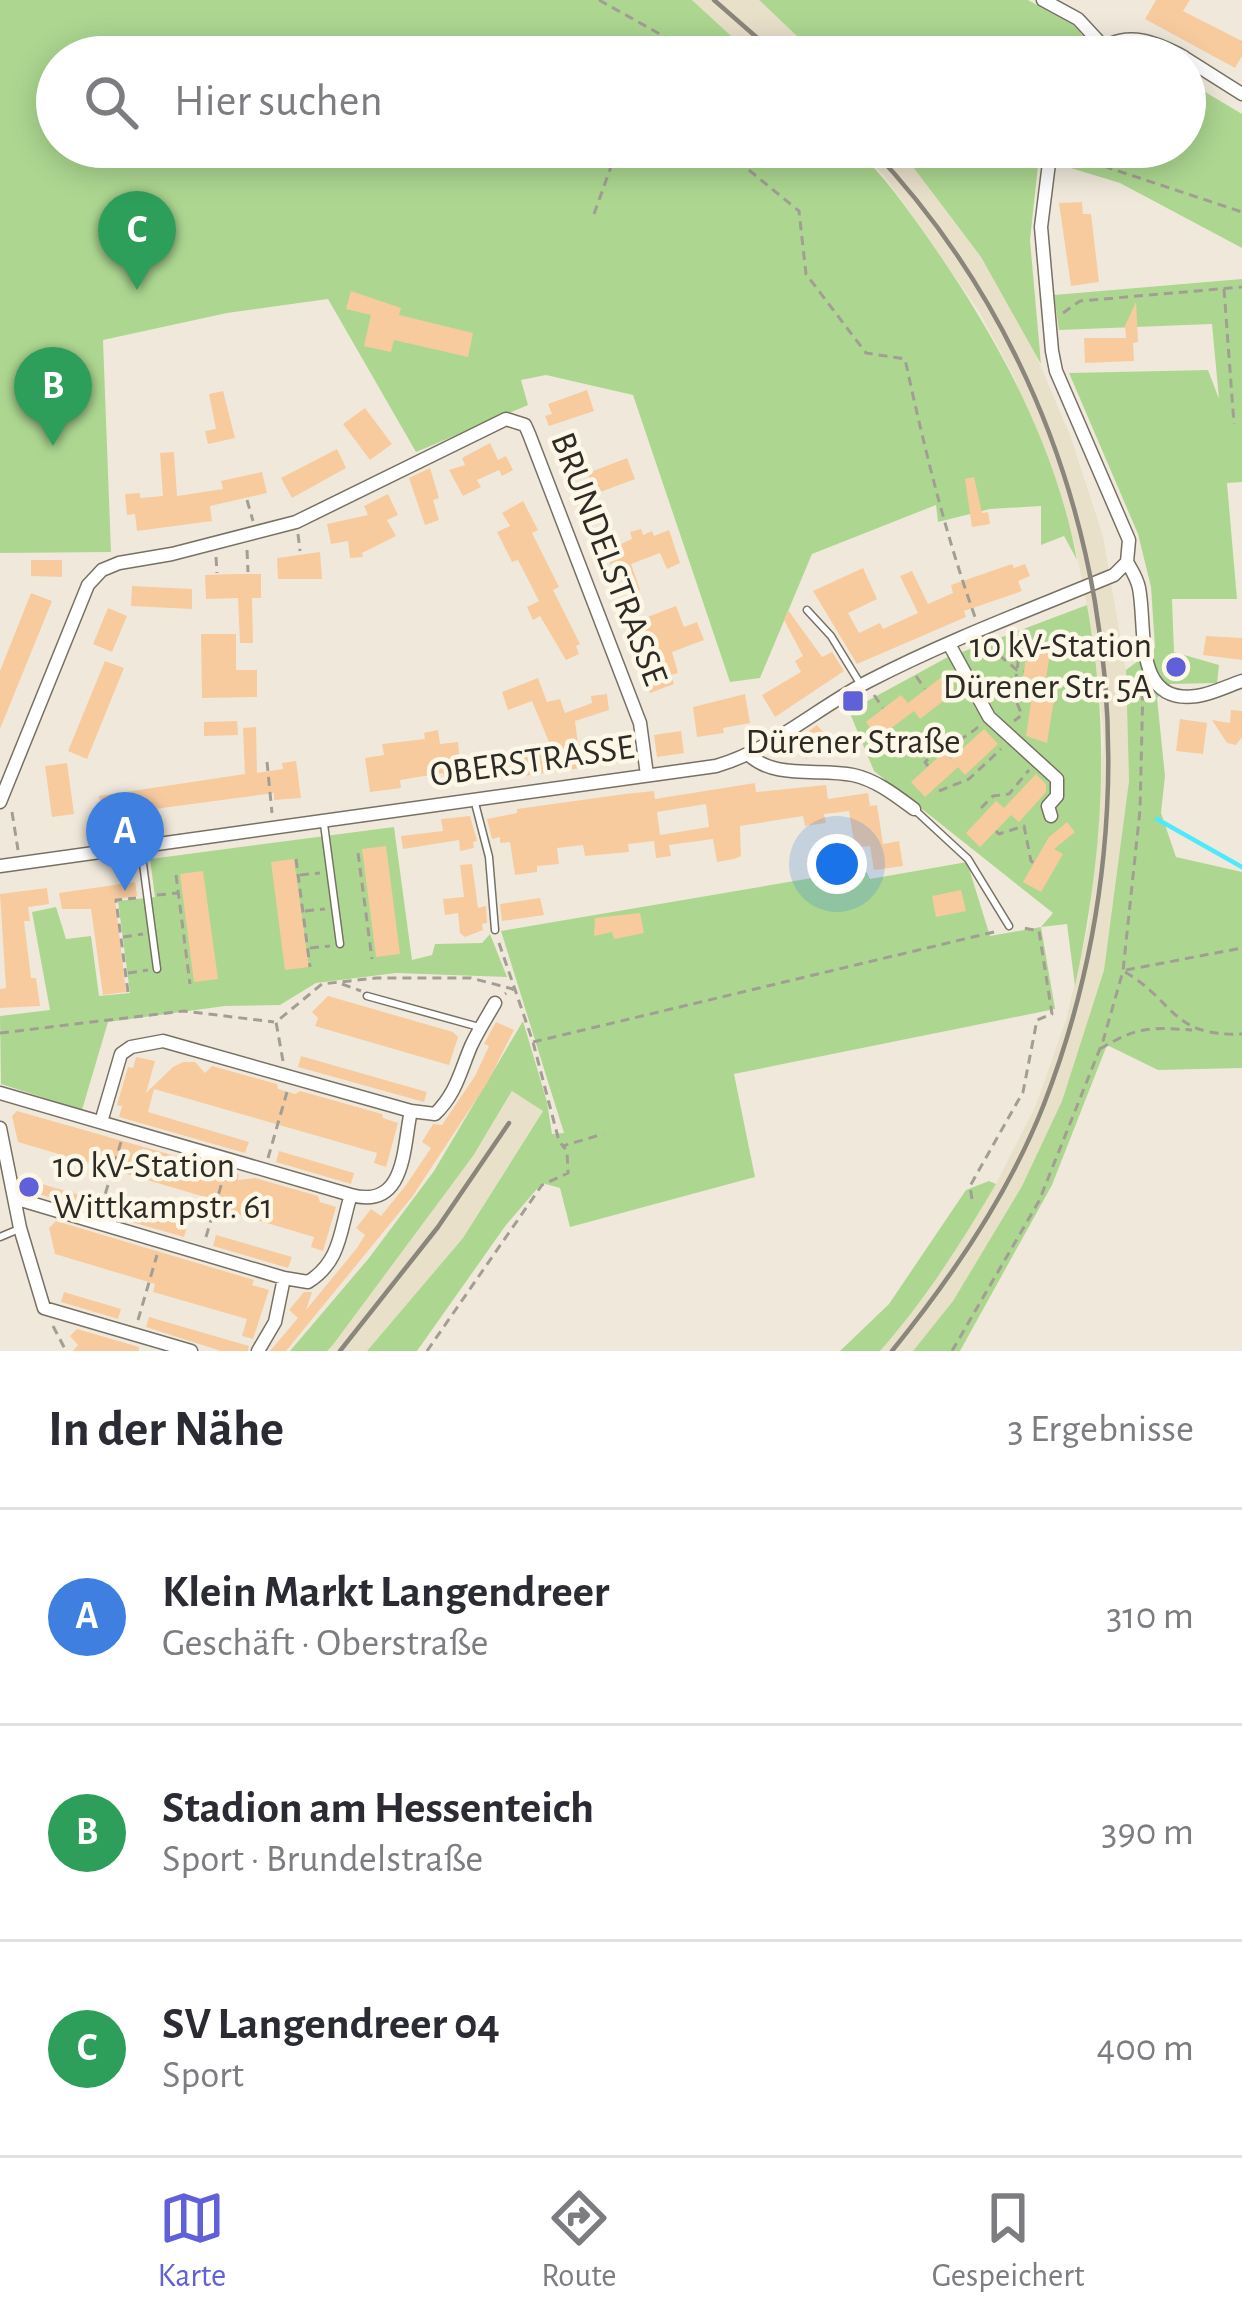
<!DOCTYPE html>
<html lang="de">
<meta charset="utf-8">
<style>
:root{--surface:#fff;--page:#f2f2f3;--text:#2b2b33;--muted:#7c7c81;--line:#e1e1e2;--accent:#6060d8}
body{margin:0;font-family:"Alegreya Sans",sans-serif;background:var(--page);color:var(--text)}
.you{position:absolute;left:837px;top:864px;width:42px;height:42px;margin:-30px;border:9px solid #fff;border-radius:50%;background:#1a73e8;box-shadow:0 0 0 18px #1a73e833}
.badge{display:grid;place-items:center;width:78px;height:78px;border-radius:50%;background:var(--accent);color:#fff;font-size:39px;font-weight:700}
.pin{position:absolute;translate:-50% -99px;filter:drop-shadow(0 3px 6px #0008)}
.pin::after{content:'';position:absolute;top:63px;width:42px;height:36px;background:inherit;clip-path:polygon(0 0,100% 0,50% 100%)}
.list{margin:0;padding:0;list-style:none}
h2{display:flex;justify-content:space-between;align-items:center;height:156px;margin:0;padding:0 48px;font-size:51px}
h2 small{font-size:39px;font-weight:400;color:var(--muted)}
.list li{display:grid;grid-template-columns:78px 1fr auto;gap:36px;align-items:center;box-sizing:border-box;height:216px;padding:0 48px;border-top:3px solid var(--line)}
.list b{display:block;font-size:45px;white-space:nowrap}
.list p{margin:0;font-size:39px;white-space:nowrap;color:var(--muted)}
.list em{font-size:39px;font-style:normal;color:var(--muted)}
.icon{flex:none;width:66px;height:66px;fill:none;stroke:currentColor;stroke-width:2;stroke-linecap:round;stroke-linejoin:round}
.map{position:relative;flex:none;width:1242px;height:1351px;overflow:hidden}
.search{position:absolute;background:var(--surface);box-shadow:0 6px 30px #0003;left:36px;right:36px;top:36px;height:132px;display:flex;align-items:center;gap:30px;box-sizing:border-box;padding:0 42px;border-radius:66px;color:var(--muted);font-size:45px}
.sheet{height:804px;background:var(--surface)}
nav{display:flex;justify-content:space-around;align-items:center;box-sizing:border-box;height:168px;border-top:3px solid var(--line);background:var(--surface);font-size:33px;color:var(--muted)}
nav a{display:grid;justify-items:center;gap:6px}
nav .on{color:var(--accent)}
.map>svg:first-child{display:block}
.built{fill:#e9e0ca}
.green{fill:#add791}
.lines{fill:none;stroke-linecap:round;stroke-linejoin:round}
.stream{stroke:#4deafb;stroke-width:4.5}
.building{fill:#f7cb9e;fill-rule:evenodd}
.lane-casing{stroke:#777164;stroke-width:9}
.street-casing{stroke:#777164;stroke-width:15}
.path{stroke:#a39e94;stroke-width:3;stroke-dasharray:9 6;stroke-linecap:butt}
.lane{stroke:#fff;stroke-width:6}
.street{stroke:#fff;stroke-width:12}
.rail{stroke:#8a867c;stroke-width:4.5}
.poi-dot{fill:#6060d8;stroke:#fdf7e8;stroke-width:4.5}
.labels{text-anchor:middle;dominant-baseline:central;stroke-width:9;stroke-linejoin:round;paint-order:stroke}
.street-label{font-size:36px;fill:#2d2b25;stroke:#fdf7e8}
.poi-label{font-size:36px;fill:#2d2b25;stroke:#fdf7e8;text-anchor:end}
</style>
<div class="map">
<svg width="1242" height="1351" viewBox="0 0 1242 1351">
<rect width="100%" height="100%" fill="#f0e9db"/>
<path class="built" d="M692 0H759L819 57H754Z
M853 147H898L981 257 1027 334 1070 435 1103 536 1126 670 1129 781 1104 970 1062 1101 1022 1186 953 1301 913 1351H880L996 1184 1036 1105 1066 1020 1089 922 1104 741 1093 635 1075 546 1051 471 1014 377 979 311 883 174Z
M513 1090 543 1110 463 1238 367 1351H327L473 1156Z"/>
<path class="green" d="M0 0H692L754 57H57V147H853C884 175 906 207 930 241 997 337 1055 443 1077 560L1064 536 1041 545V506L990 509 938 522 936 505 812 554 760 678 730 682 633 395 546 375 521 380 528 405 416 452 328 299 227 313 103 340 111 552 0 553Z
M759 0H1028L1073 25 1084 37 1079 57H819Z
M1185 80 1242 114V248L1120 183 1061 165 1067 147H1185Z
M898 147H1040L1030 240 1041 364 981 257Z
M1242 279V482L1227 483 1237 599H1172L1174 652 1219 665 1217 683 1169 684 1157 698 1165 776 1161 813 1176 857 1242 872V1068L1158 1070 1107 1045 1052 1185 960 1351H913L953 1301 1022 1186 1062 1101 1104 970 1129 781 1126 670 1155 648 1151 587 1138 534 1069 373 1208 370 1219 399 1212 324 1059 330 1054 295Z
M1087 605C1111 736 1103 856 1075 986L1067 924 1041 927 1055 1009 734 1074 755 1177 570 1227 560 1188 542 1183 506 1225 417 1351H367L463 1238 543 1111 512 1091 473 1156 332 1346 327 1351H290L369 1258 434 1171 523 1021 547 1102 552 1134 564 1133 501 931 865 869 870 879 967 862 990 936 1041 927 1053 913 874 771 849 711 946 658Z
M394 827 412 960 432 955 435 944 482 943 490 934 507 977 396 973 316 983 280 1005 225 1006 108 1022 82 1110 1 1084 0 1016 50 1010 32 912 56 907 66 939 91 936 99 996 130 993 118 901 155 897 150 859Z
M989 1181 996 1184C961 1243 926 1299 880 1351H840L889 1304 966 1190Z"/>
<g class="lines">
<path class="stream" d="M1157 819 1242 867"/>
</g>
<path class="building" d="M1156 0H1190L1183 11 1242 41V56L1235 68 1145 19Z
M1082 202 1083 214H1091L1099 282 1071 286 1059 203Z
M351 291 401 308 399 315 473 333 468 357 394 340 391 352 364 346 371 315 346 309Z
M1136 302 1138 342 1133 343 1134 361 1085 363 1084 338H1126L1125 326Z
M587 390 594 411 549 426 545 416 552 414 548 404Z
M223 391 235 438 208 444 205 431 216 429 209 394Z
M365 408 392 444 370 460 343 424Z
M490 443 498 460 506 456 513 470 502 476 499 470 477 480 481 487 463 496 449 470 465 465 462 458Z
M337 449 346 468 292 498 281 478Z
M174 452 177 496 223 489 221 481 262 472 267 493 210 506 212 521 137 531 135 514 127 515 125 494 140 493V498L163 496 160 453Z
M627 458 635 479 595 494 588 473Z
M430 468 439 498 433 500 439 520 425 525 409 478Z
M974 477 982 513 988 512 990 524 972 527 965 479Z
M388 494 398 515 387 520 396 536 362 553 363 557 350 558 348 541 331 544 327 524 368 515 364 506Z
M523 501 538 530 532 533 559 587 553 590 580 644 576 646 579 654 566 660 540 616 533 620 527 607 539 601 518 560 512 562 497 532 510 526 502 513Z
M641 529 643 535 652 531 654 536 669 530 680 563 667 569 660 553 631 564 640 590 630 593 617 561 610 564 605 551 632 539 630 532Z
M320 552 322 579H278L277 558Z
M31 560H62V577L31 576Z
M1012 564 1014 568 1025 564 1030 576 1018 581 1022 591 964 611 966 617 857 664 813 591 863 568 877 599 848 613 859 633 880 623 883 629 918 613 900 576 912 571 928 604 953 593 951 585Z
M235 574H261V598H252L253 643H240L238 598 206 599 205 575Z
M132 586 192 589V609L131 606Z
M31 593 52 601 0 729V671Z
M676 606 684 627 697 622 704 640 672 652 678 673 671 675 674 684 650 693 643 673 657 667 637 621Z
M108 608 127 616 112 652 93 644Z
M788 610 822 657 832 652 844 671 775 717 762 695 801 672 795 661 803 656 784 620Z
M201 634H236V670H257V697L202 698Z
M1206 636 1242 638V660L1203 655Z
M1027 650 1050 653 1043 697 1054 699 1047 743 1026 736 1032 695 1021 693Z
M105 661 124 668 87 759 68 751Z
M943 676 955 692 920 719 914 711 878 738 866 722 901 695 908 703Z
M538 678 547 702 560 699 565 713 592 703 591 696 607 694 609 710 575 721 578 744 628 739 631 761 495 780 491 757 533 751 532 744 549 742 532 701 508 710 502 692Z
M745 694 750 723 723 728 724 733 697 737 693 707Z
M1231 710 1242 711V737L1236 745 1227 743 1212 720 1230 723Z
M1180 719 1207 723 1203 754 1176 751Z
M237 721 238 735 204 736V722Z
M817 725 830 740 806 759 793 743Z
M256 727 257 773 283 769 282 763 296 761 301 798 274 800V793L102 816 99 796 245 774 243 728Z
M984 729 998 744 965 775 951 759Z
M438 730 440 744 458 742 462 779 444 781 443 773 400 780 401 788 370 792 365 758 384 755 382 744 425 739 424 733Z
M681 731 684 753 657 757 654 735Z
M944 752 958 767 925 797 911 782Z
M67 763 74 814 52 817 45 766Z
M1036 774 1046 784V792L1019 822 1011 815 980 847 966 833 996 801 1004 808Z
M755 783 756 792 826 785 828 799 868 793 870 806 877 805 883 844 899 841 903 866 874 870 870 846 855 848 849 811 824 814 826 823 805 826 803 816 740 826 741 856 734 859 717 862 713 839 669 845 671 856 656 858 654 841 628 844 629 852 585 856 583 845 557 848 559 864 537 866V872L515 875 510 842 500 843V837L492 839 487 819 517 813V809L625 794 654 791 655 799ZM706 804 709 827 660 835 657 812Z
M470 816 477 841 473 842 474 848 460 851 459 840 403 849 401 836 443 831 441 819Z
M1067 822 1075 832 1054 849 1063 854 1041 892 1023 882 1049 837Z
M386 846 400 954 376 957 362 849Z
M294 859 309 967 285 970 271 862Z
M472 864 478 908 486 906 487 923 482 924 483 930 465 937 460 933 458 913 445 915 443 899 464 897 460 865Z
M203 871 218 979 194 982 180 874Z
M135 882 137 896 115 899 126 992 103 995 91 909H62L59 893Z
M47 888 49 904 28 907 30 921H24L31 978H36L40 1006 0 1008V989L6 988 0 894Z
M961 890 966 911 936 917 932 896Z
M540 898 544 915 502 921 500 904Z
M640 913 644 933 614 939 612 932 594 936 595 918Z
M328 996 453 1032 458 1037 449 1065 315 1026 318 1018 312 1012Z
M496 1022 514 1030 487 1083 412 1197 286 1351H270L298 1318 289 1310 304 1292H312L306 1310 357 1248 365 1235 356 1228 371 1209 381 1216 406 1185 431 1148 422 1142 433 1124 442 1125 475 1076 489 1046 484 1044Z
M301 1056 427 1092 424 1102 298 1067Z
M136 1057 155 1061 146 1093 173 1067 183 1062H195L205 1073 212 1066 277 1084 278 1089 295 1094 300 1091 382 1114 383 1118 398 1123 386 1167 374 1163 377 1153 154 1089 148 1112 249 1142 245 1153 119 1117 122 1106 117 1105 128 1067 133 1068Z
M17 1111 239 1174 238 1180 255 1178 318 1196 320 1202 336 1207 323 1251 311 1247 314 1237 220 1209 222 1202 18 1142 12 1116Z
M279 1151 354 1173 351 1184 276 1162Z
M21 1178 83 1196 86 1192 82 1207 29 1191Z
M114 1205 187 1226 184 1237 111 1216Z
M56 1221 254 1280 252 1285 269 1290 253 1339 242 1336 247 1319 153 1292 155 1284 55 1254 49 1228Z
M216 1235 292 1257 288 1268 213 1246Z
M64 1292 121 1309 118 1319 61 1302Z
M149 1317 249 1346 248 1351H221L146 1327Z
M77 1329 139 1347V1351H73L78 1345 70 1336Z"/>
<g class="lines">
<defs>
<path id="lane" d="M807 610 831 636 861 685
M475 803 489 857 495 930
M916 811 968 859 1009 926
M324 824 340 944
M141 849 157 969
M367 996 479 1027
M0 1237 19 1229"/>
<path id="street" d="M1043 0 1078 19 1103 46
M1092 57C1121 28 1152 40 1184 57
M1185 58 1242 94
M1127 562C1132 571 1137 578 1139 588 1147 628 1132 705 1197 696 1212 694 1227 686 1242 681
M949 644 989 717 1057 779V796L1048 806 1051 816
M748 754C774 780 819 768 853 775 876 780 895 795 914 809
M0 802 88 585 102 570 119 563 172 554 296 522 506 419 525 425 529 434 640 723 647 775
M0 866 716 766C772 750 818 707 869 681 948 640 1032 609 1114 575L1127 562 1129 540 1056 371 1052 351 1041 227 1051 147
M0 1093 351 1195
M101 1122 121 1054 131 1047 163 1041 411 1111
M0 1128 20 1228 44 1308 191 1351
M14 1198 284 1278
M258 1351 275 1322 284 1278 308 1282C342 1261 340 1228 351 1195 407 1210 403 1145 411 1111L435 1114C456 1094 460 1072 471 1046 478 1031 487 1017 495 1003"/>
</defs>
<use href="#lane" class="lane-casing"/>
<use href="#street" class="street-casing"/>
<path class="path" d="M599 0 674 42 681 57
M666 57 673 44
M730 147 744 166 799 211 806 274 866 353 905 359C924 447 945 533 975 617
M1061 152 1242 212
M594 214 618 147
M1224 289 1234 424
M1063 313 1080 301 1242 287
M247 500 253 521
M298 534 300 551
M247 550 248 572
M216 557 217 573
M1009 633 1020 646 1014 696 1022 715 1014 721
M999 655 1017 670 1024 671
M916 676 925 689
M874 695 883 708
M267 762 272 813
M928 766 925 762C942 747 961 742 978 727
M939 791 969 779 1001 749
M981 808 993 796 1009 794 1029 770
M12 812 18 850
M996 831 999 834 1024 826 1031 861 1034 863
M358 853 372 959
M296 859 310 967
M176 875 190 984
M300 875 320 873
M157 895 178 893
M305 911 325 909
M123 937 143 934
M499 943 533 1042 559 1141 563 1146 603 1134
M310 948 330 946
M1126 970 1242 948
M1125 972C1175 1001 1171 1037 1242 1034
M128 973 148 970
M342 984 361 991
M128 992 116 900 136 898
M0 1033 184 1011 274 1022
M533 1042 998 931
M1100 1049C1136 1027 1150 1027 1192 1030
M283 1061 276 1022 322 984 376 978H471L513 989 505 994
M268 1158 287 1092
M972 1199 970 1186 1023 1092 1037 1020 1052 1014 1039 931 1019 927
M101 1208 121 1142
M206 1237 225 1172
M138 1320 157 1255
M53 1326 66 1351
M427 1351 542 1185 568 1173 567 1151 563 1146
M952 1351 1039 1201 1103 1041 1123 971 1140 810 1143 685"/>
<use href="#lane" class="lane"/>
<use href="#street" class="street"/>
<path class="rail" d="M714 0 779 57
M870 147C1112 401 1169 782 1044 1104 1009 1194 952 1277 892 1351
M340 1351 438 1227 509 1123"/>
</g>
<g class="poi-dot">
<circle cx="1176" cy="667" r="12"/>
<rect x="841" y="689" width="24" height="24" rx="6"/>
<circle cx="29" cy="1187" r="12"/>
</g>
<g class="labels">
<g class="street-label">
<text transform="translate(609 559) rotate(69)">BRUNDELSTRASSE</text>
<text transform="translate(532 761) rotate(-8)">OBERSTRASSE</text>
</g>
<g class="poi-label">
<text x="1152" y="646">10 kV-Station<tspan x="1152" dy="41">Dürener Str. 5A</tspan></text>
<text x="853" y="742" text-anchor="middle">Dürener Straße</text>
<text x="53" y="1166" text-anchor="start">10 kV-Station<tspan x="53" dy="41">Wittkampstr. 61</tspan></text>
</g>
</g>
</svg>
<div class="you"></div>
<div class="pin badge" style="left:125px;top:891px;background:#3f7fe0">A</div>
<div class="pin badge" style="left:53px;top:446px;background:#2e9e5b">B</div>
<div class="pin badge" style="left:137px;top:290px;background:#2e9e5b">C</div>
<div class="search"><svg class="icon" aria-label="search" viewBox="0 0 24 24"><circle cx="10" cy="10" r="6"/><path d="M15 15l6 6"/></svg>Hier suchen</div>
</div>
<section class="sheet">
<h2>In der Nähe<small>3 Ergebnisse</small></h2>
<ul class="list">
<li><span class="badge" style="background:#3f7fe0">A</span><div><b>Klein Markt Langendreer</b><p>Geschäft · Oberstraße</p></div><em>310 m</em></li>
<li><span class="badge" style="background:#2e9e5b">B</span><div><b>Stadion am Hessenteich</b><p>Sport · Brundelstraße</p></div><em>390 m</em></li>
<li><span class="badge" style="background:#2e9e5b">C</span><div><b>SV Langendreer 04</b><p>Sport</p></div><em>400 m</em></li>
</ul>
</section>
<nav>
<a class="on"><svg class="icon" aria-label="map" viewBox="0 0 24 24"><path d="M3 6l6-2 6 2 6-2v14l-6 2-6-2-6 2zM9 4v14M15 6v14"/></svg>Karte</a>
<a><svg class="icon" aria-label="directions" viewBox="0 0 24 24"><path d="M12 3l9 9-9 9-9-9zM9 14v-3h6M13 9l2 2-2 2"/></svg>Route</a>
<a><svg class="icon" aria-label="saved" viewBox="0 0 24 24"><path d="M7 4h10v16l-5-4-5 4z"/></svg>Gespeichert</a>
</nav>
